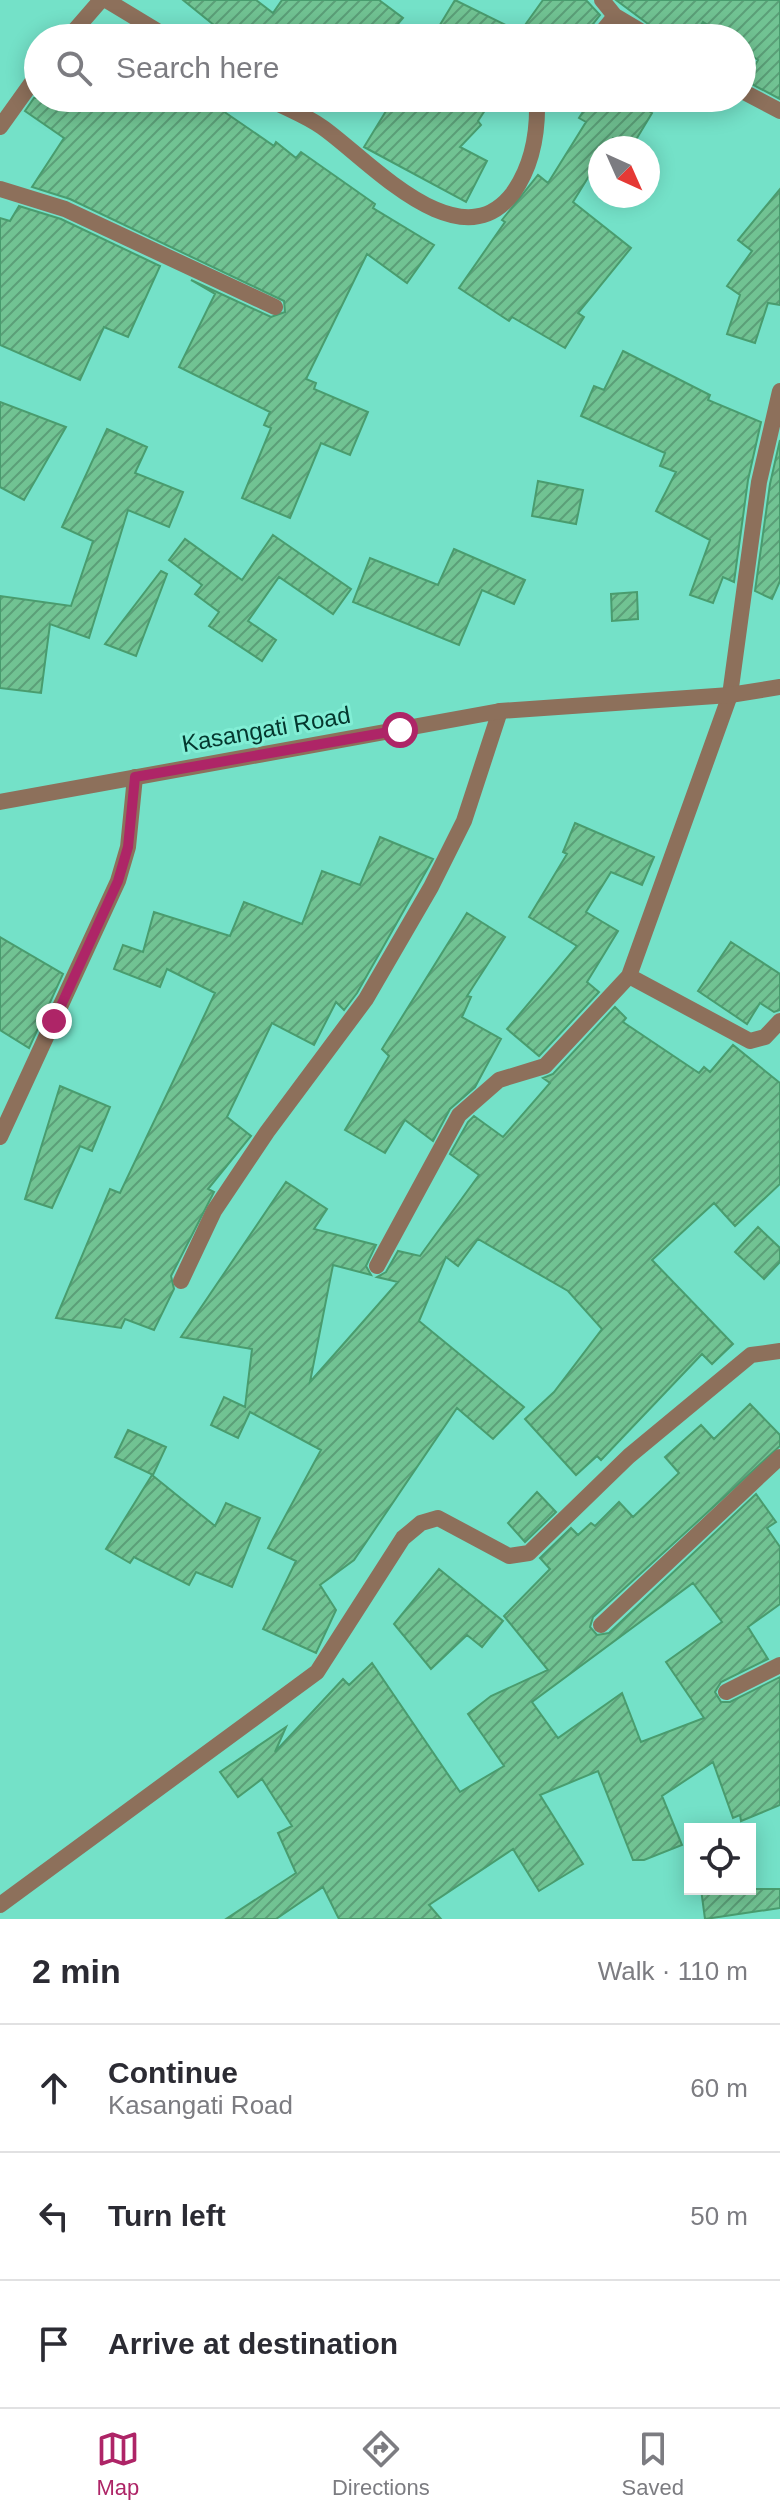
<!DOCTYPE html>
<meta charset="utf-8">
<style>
:root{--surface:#fff;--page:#f7f7f7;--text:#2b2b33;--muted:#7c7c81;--line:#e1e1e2;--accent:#ae2567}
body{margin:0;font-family:Helvetica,sans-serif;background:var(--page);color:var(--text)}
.controls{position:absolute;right:24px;bottom:24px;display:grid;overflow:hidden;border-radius:0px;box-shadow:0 4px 20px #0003}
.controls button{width:72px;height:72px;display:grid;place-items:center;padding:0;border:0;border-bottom:2px solid var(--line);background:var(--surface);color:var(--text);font:40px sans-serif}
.compass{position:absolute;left:588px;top:136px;width:72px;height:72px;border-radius:50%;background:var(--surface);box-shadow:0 4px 20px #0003;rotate:135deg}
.stop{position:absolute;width:24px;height:24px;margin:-18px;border:6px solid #ae2567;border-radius:50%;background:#fff}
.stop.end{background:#ae2567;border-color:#fff;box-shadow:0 2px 8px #0008}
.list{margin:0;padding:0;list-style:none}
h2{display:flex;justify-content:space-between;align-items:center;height:104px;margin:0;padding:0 32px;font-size:34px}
h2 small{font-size:26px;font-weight:400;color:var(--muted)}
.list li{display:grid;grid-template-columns:52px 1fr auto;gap:24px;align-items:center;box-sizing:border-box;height:128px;padding:0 32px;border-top:2px solid var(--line)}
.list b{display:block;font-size:30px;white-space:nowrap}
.list p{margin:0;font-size:26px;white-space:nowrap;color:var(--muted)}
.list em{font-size:26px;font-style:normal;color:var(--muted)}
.icon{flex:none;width:44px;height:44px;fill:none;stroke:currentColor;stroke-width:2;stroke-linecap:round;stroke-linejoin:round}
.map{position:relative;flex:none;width:780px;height:1919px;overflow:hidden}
.search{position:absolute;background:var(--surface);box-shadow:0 4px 20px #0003;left:24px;right:24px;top:24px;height:88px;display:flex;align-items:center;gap:20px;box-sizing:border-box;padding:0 28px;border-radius:44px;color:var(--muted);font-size:30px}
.sheet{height:488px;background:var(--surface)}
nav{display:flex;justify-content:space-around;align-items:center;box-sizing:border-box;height:112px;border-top:2px solid var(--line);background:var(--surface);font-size:22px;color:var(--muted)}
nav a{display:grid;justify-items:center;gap:4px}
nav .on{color:var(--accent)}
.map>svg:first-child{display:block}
.building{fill:url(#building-hatch);stroke:#499c6e;stroke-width:2;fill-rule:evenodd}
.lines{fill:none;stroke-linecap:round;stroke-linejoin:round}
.minor{stroke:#8d705b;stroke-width:16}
.tertiary{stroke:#8d705b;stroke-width:16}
.route{stroke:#ae2567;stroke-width:10}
.labels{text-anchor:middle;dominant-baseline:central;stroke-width:6;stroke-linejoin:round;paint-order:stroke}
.street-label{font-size:24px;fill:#04372e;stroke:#82eed5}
</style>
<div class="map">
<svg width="780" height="1919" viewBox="0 0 780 1919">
<defs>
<pattern id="building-hatch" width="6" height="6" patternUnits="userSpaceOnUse" patternTransform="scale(2)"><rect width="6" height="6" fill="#71c393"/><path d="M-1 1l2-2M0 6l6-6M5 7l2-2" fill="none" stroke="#5b9f78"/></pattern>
</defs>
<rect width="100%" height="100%" fill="#74e1c8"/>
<path class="building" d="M183 0H256L273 13 282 0H379L403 18 386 38H230Z
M455 0 520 32 543 0H586L600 15 582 38H432Z
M616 0H780V99L746 81 758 60 742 49V38H727L703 22 693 38H667Z
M34 98H204L274 146 276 142 296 158 301 152 375 204 373 208 434 245 407 283 367 254 306 379 316 383 314 389 368 412 350 455 321 443 290 518 242 498 271 428 264 425 270 412 179 367 215 294 191 280 271 317 285 312 284 301 70 199 32 187 64 138 25 111Z
M394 98H493L478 121 481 125 460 147 487 161 466 202 364 147Z
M592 98H627L652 113 631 148 613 138 606 148H600V158L573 202 631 248 578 313 584 317 565 348 512 317 509 321 459 288 505 222 502 220 538 175 548 183 586 122 579 118Z
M780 189V305L768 303 755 343 727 334 740 295 727 286 752 251 738 240Z
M19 206 61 219 160 266 128 337 104 327 80 380 0 345V218L10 221Z
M623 351 710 395 708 400 761 422 748 480 734 582 723 577 713 603 690 595 710 540 656 511 676 472 660 466 665 453 581 416 594 386 604 390Z
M0 402 66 427 24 500 0 487Z
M107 429 147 447 135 473 183 492 169 527 128 510 89 638 50 624 41 693 0 688V596L71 606 93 541 62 527Z
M780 440V581L772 599 755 591 770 484Z
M538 481 583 490 576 524 532 516Z
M273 535 351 589 333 614 279 577 248 621 276 640 262 661 209 626 219 612 195 594 202 585 169 560 185 539 242 580Z
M454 549 525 580 514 604 482 590 459 645 353 602 370 558 438 585Z
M161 571 167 574 136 656 105 644Z
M637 592 638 619 612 621 611 594Z
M575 823 654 857 642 885 611 872 586 912 618 931 587 982 599 992 539 1056 507 1029 577 946 529 917 567 854 563 852Z
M380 837 433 859 357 993 344 1010 336 1002 314 1045 272 1023 227 1117 251 1136 208 1189 214 1192 171 1276 174 1289 154 1330 125 1319 121 1328 56 1318 110 1189 120 1193 215 993 167 969 160 987 114 969 123 945 143 952 154 912 230 936 244 902 302 924 322 871 360 885Z
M467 913 505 937 467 996 471 997 462 1017 501 1039 475 1087 450 1109 433 1141 405 1120 385 1153 345 1130 389 1056 382 1049Z
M0 937 63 974 29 1048 0 1030Z
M731 942 780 974V1010L774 1012 760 1003 747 1024 698 991Z
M615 1007 626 1018 623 1022 699 1073 704 1067 710 1072 733 1045 780 1083V1184L735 1226 714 1203 652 1260 733 1344 712 1364 702 1354 601 1460 597 1456 576 1475 525 1419 554 1392 602 1329 568 1291 478 1239 458 1266 446 1257 419 1321 524 1407 493 1439 457 1408 354 1560 320 1585 336 1610 316 1653 263 1629 296 1561 268 1548 321 1450 250 1412 238 1438 211 1425 224 1397 245 1407 252 1349 181 1337 286 1182 327 1209 314 1229 376 1245 366 1266 371 1275 333 1265 310 1382 398 1282 377 1277 386 1272 398 1251 420 1256 479 1175 450 1154 468 1122 474 1116 503 1137 550 1083 543 1078 553 1074Z
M60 1086 110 1107 92 1151 80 1146 52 1208 25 1199Z
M758 1227 780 1248V1262L764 1279 735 1252Z
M750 1404 780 1435V1446L593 1617 590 1627 597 1635 609 1633 756 1494 776 1522 767 1528 780 1547V1604L748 1627 768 1659 721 1682 715 1692 721 1702H730L780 1677V1805L741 1821 740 1815 733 1818 713 1762 662 1796 682 1845 644 1860H633L598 1771 540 1795 583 1864 539 1891 513 1849 429 1905 441 1919H339L323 1887 276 1919H226L296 1873 278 1833 292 1826 262 1779 238 1797 220 1772 286 1727 275 1752 343 1679 349 1685 372 1663 460 1792 504 1766 468 1714 491 1696 548 1670 504 1616 550 1569 540 1558 571 1528 578 1535 591 1523 595 1526 619 1502 633 1517 679 1473 665 1457 701 1425 714 1439ZM693 1583 722 1622 666 1662 704 1718 641 1742 622 1693 558 1738 532 1702Z
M128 1430 166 1447 153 1475 115 1457Z
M152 1475 215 1526 226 1503 260 1518 232 1587 196 1572 189 1585 134 1557 130 1563 106 1549Z
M537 1492 556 1512 525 1542 508 1523Z
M439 1569 503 1621 482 1647 467 1635 431 1669 394 1624Z
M701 1889H780V1908L705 1919Z"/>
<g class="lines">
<path class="minor" d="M106 0 169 38
M602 0 615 16 652 38
M68 38 101 0
M597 38 615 16
M742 91 780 111
M267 98C285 108 305 115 322 127 368 159 459 264 513 193 533 165 538 133 537 100
M0 127 38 74
M0 189 65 209 275 307
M629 976 750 1041 765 1037 780 1021
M0 1137 118 881 128 847 135 777
M377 1266 459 1115 499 1080 545 1066 629 976 730 695 759 482 780 391
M181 1281 214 1211 267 1132 366 999 431 887 464 821 500 711
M601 1625 780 1457
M726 1692 780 1665
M0 1905 317 1672 403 1538 421 1523 438 1518 509 1556 529 1553 629 1456 751 1355 780 1351"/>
<path class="tertiary" d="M0 802 500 711 730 695 780 687"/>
</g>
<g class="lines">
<path class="route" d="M54 1021 118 881 128 847 135 777 400 730"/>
</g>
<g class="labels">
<g class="street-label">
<text transform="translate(266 729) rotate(-10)">Kasangati Road</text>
</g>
</g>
</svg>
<div class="controls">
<button><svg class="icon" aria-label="locate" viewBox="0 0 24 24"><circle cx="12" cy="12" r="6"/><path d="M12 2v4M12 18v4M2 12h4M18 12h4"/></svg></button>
</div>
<svg class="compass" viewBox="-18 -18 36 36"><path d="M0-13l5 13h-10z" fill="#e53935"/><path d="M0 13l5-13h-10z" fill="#7c7c81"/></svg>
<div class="stop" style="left:400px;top:730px"></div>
<div class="stop end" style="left:54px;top:1021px"></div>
<div class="search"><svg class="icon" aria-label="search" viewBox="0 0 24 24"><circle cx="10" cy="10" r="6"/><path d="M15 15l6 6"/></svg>Search here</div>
</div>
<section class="sheet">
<h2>2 min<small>Walk · 110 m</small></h2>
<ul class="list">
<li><svg class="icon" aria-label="ahead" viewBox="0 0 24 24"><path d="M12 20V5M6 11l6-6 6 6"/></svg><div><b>Continue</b><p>Kasangati Road</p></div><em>60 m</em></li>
<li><svg class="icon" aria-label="left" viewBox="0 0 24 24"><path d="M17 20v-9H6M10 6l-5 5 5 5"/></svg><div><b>Turn left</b></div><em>50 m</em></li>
<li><svg class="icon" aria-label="arrive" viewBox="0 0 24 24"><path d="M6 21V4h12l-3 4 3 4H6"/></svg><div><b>Arrive at destination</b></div></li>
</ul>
</section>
<nav>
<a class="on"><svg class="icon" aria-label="map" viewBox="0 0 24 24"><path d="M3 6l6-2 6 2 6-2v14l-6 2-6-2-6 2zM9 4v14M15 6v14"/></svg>Map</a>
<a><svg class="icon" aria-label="directions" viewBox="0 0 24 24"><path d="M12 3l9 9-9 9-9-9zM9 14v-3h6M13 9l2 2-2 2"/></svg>Directions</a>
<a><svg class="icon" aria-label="saved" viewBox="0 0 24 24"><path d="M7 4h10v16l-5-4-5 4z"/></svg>Saved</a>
</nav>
